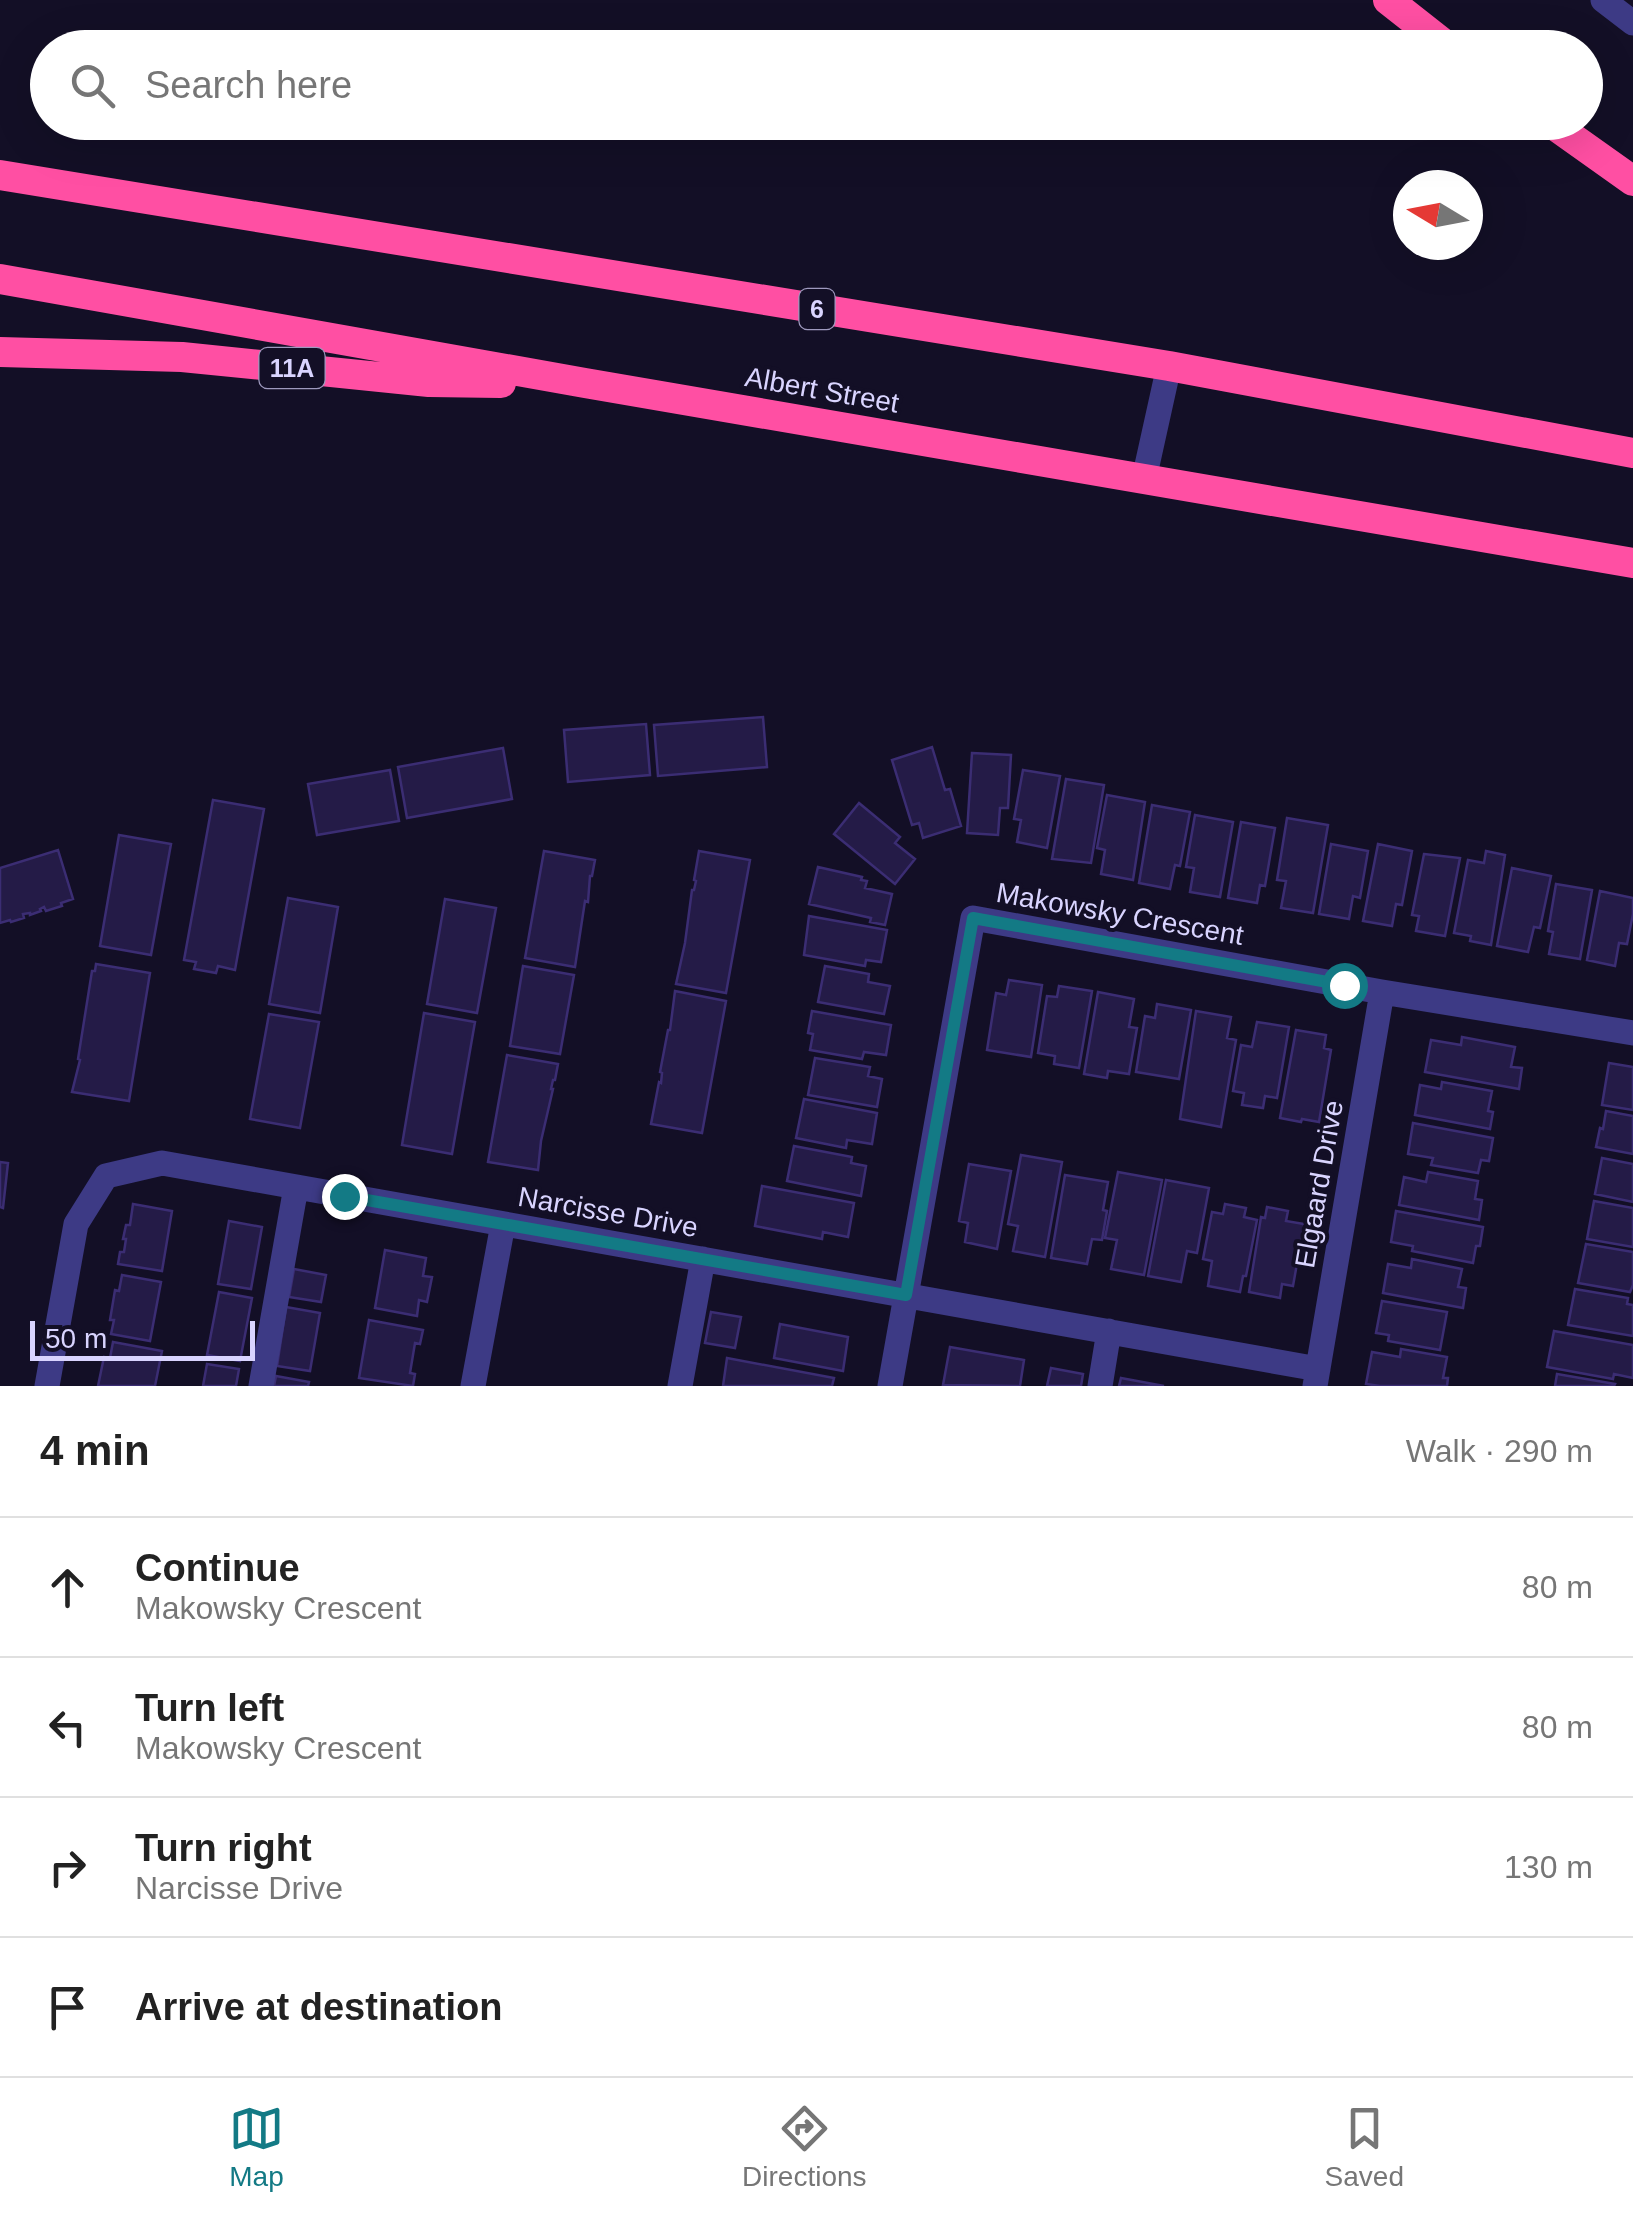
<!DOCTYPE html>
<meta charset="utf-8">
<style>
:root{--surface:#fff;--page:#f6f6f6;--text:#222;--muted:#767676;--line:#e0e0e0;--accent:#137a85}
body{margin:0;font-family:Helvetica,sans-serif;background:var(--page);color:var(--text)}
.compass{position:absolute;left:1393px;top:170px;width:90px;height:90px;border-radius:50%;background:var(--surface);box-shadow:0 10px 40px #0002;rotate:280deg}
.scale{position:absolute;left:30px;bottom:25px;width:225px;box-sizing:border-box;padding-left:10px;border:5px solid #d9d4ff;border-top:0;font-size:28px;line-height:35px;white-space:nowrap;color:#d9d4ff;-webkit-text-stroke:8px #130f26;paint-order:stroke}
.stop{position:absolute;width:30px;height:30px;margin:-22px;border:8px solid #137a85;border-radius:50%;background:#fff}
.stop.end{background:#137a85;border-color:#fff;box-shadow:0 2px 10px #0008}
.list{margin:0;padding:0;list-style:none}
h2{display:flex;justify-content:space-between;align-items:center;height:130px;margin:0;padding:0 40px;font-size:42px}
h2 small{font-size:32px;font-weight:400;color:var(--muted)}
.list li{display:grid;grid-template-columns:65px 1fr auto;gap:30px;align-items:center;box-sizing:border-box;height:140px;padding:0 40px;border-top:2px solid var(--line)}
.list b{display:block;font-size:38px;white-space:nowrap}
.list p{margin:0;font-size:32px;white-space:nowrap;color:var(--muted)}
.list em{font-size:32px;font-style:normal;color:var(--muted)}
.icon{flex:none;width:55px;height:55px;fill:none;stroke:currentColor;stroke-width:2;stroke-linecap:round;stroke-linejoin:round}
.map{position:relative;flex:none;width:1633px;height:1386px;overflow:hidden}
.search{position:absolute;background:var(--surface);box-shadow:0 10px 40px #0002;left:30px;right:30px;top:30px;height:110px;display:flex;align-items:center;gap:25px;box-sizing:border-box;padding:0 35px;border-radius:55px;color:var(--muted);font-size:38px}
.sheet{height:690px;background:var(--surface)}
nav{display:flex;justify-content:space-around;align-items:center;box-sizing:border-box;height:140px;border-top:2px solid var(--line);background:var(--surface);font-size:28px;color:var(--muted)}
nav a{display:grid;justify-items:center;gap:5px}
nav .on{color:var(--accent)}
.map>svg:first-child{display:block}
.building{fill:#241b47;stroke:#3b2d73;stroke-width:2.5}
.lines{fill:none;stroke-linecap:round;stroke-linejoin:round}
.minor{stroke:#3d3a85;stroke-width:25}
.highway{stroke:#ff4fa3;stroke-width:30}
.route{stroke:#137a85;stroke-width:12}
.labels{text-anchor:middle;dominant-baseline:central;stroke-width:8;stroke-linejoin:round;paint-order:stroke}
.shield{fill:#130f26;stroke:#9e99be;stroke-width:2.5}
.shield-label{font-size:25px;font-weight:bold;fill:#d9d4ff}
.street-label{font-size:28px;fill:#d9d4ff;stroke:#130f26}
</style>
<div class="map">
<svg width="1633" height="1386" viewBox="0 0 1633 1386">
<rect width="100%" height="100%" fill="#130f26"/>
<path class="building" d="M763 717 767 767 658 776 654 725Z
M646 724 650 775 568 782 564 730Z
M932 747 945 790 950 789 961 826 923 838 919 823 912 825 892 760Z
M503 748 512 799 407 818 398 767Z
M972 753 1011 755 1008 808H1000L998 835 967 833Z
M390 770 399 821 317 835 308 784Z
M1023 770 1060 776 1047 848 1017 842 1021 820 1014 819Z
M1066 779 1104 785 1091 863 1052 859Z
M1107 795 1145 802 1133 880 1101 874 1105 850 1097 848Z
M213 800 264 809 235 970 218 966 216 973 194 969 196 962 184 960Z
M859 803 900 837 895 843 915 859 895 884 834 834Z
M1152 805 1190 812 1180 866 1175 865 1170 889 1139 883Z
M1195 815 1233 822 1220 897 1190 892 1194 868 1186 867Z
M1287 818 1328 825 1313 913 1281 908 1286 881 1277 880Z
M1241 822 1275 828 1265 886 1260 885 1257 903 1228 898Z
M119 835 171 844 151 955 100 946Z
M1331 844 1368 851 1360 898 1353 896 1349 919 1319 914Z
M1378 844 1412 851 1402 905 1396 904 1392 926 1363 921Z
M58 850 73 899 61 903 62 906 46 911 44 907 40 909 41 911 30 915V913L23 914 24 918 11 922 10 920 0 923V868Z
M544 851 595 860 592 876H590L588 902 585 901 575 967 525 958Z
M699 851 750 860 726 993 676 984 685 943 692 890H694L696 881 694 880Z
M1486 851 1505 855 1491 945 1470 941 1471 936 1454 933 1468 860 1484 863Z
M1424 854 1460 858 1445 936 1416 931 1419 916 1412 915Z
M818 867 862 877 861 880 867 881 865 888 892 894 885 925 870 922 871 918 809 904Z
M1512 868 1551 876 1540 928 1534 927 1528 952 1497 946Z
M1556 884 1592 890 1580 959 1549 954 1553 932 1548 931Z
M1600 891 1633 898V914L1627 944 1619 943 1615 966 1587 960Z
M288 898 338 907 320 1013 269 1004Z
M445 899 496 908 477 1013 427 1004Z
M809 916 887 930 881 962 866 960 865 966 804 955Z
M96 964 150 973 129 1101 72 1092 80 1060 78 1059 92 971H95Z
M523 966 574 975 560 1054 510 1046Z
M825 966 869 974 868 982 890 986 884 1014 818 1002Z
M1009 980 1042 985 1031 1057 987 1050 996 993 1006 995Z
M1059 986 1092 991 1079 1068 1054 1064 1055 1056 1038 1053 1047 996 1057 997Z
M675 991 726 1001 702 1133 651 1124 659 1082 661 1083 662 1073 660 1072 668 1030H670Z
M1098 992 1134 999 1129 1027 1137 1028 1129 1074 1108 1071 1107 1078 1084 1074Z
M1157 1004 1191 1010 1179 1079 1136 1072 1145 1016 1155 1018Z
M812 1011 891 1025 886 1055 864 1052 862 1059 810 1050 813 1034 808 1033Z
M1196 1011 1231 1017 1227 1038 1236 1040 1221 1127 1180 1119Z
M424 1013 475 1022 452 1154 402 1145Z
M269 1014 319 1022 300 1128 250 1119Z
M1257 1022 1289 1027 1277 1098 1265 1096 1263 1108 1242 1105 1244 1093 1233 1091 1241 1045 1252 1047Z
M1296 1030 1326 1035 1324 1048 1331 1050 1319 1122 1302 1119 1301 1122 1280 1118Z
M1462 1037 1515 1047 1511 1067 1522 1068 1519 1089 1425 1072 1431 1040 1461 1045Z
M507 1055 558 1064 555 1080H553L551 1089H553L541 1141 538 1170 488 1162Z
M815 1058 870 1067 868 1076 882 1079 877 1107 808 1095Z
M1609 1063 1633 1067V1110L1602 1105Z
M1442 1082 1492 1091 1488 1111 1493 1112 1490 1129 1415 1115 1420 1085 1441 1089Z
M804 1099 877 1113 872 1144 847 1140 846 1148 796 1138Z
M1606 1111 1633 1116V1154L1596 1147 1600 1128 1603 1129Z
M1413 1123 1493 1138 1489 1161 1481 1160 1478 1173 1431 1165 1433 1158 1408 1154Z
M794 1146 852 1157 851 1163 866 1166 861 1196 787 1181Z
M1021 1155 1062 1162 1045 1257 1013 1251 1018 1226 1008 1224Z
M1602 1158 1633 1164V1202L1595 1194Z
M0 1162 8 1163 3 1208 0 1207Z
M969 1164 1011 1171 997 1249 965 1242 968 1223 959 1221Z
M1118 1172 1162 1180 1144 1275 1111 1269 1117 1240 1105 1238Z
M1428 1172 1478 1181 1475 1199 1482 1200 1479 1220 1399 1205 1404 1177 1426 1182Z
M1065 1175 1108 1182 1103 1210 1107 1211 1102 1240 1092 1239 1087 1264 1051 1258Z
M1166 1180 1209 1188 1197 1253 1187 1251 1181 1282 1148 1276Z
M762 1186 854 1203 848 1237 823 1232 822 1239 755 1226Z
M1594 1201 1633 1208V1247L1587 1239Z
M133 1204 172 1211 162 1271 118 1264 120 1252H124L126 1239H123L126 1225H130Z
M1225 1204 1246 1208 1244 1217 1257 1220 1246 1276H1243L1240 1292 1208 1286 1212 1261 1203 1259 1212 1212 1223 1214Z
M1267 1207 1288 1211 1286 1221 1304 1224 1293 1286 1282 1284 1280 1298 1249 1292 1261 1217 1265 1218Z
M1396 1211 1483 1227 1480 1246H1476L1473 1263 1412 1251 1413 1246 1391 1242Z
M229 1221 262 1227 251 1289 218 1284Z
M1586 1244 1633 1252V1285L1630 1292 1578 1283Z
M385 1250 426 1258 423 1276 432 1277 427 1302 419 1300 417 1316 375 1308Z
M1412 1259 1462 1269 1458 1287 1466 1288 1463 1308 1383 1293 1388 1264 1411 1268Z
M294 1269 326 1275 321 1302 289 1297Z
M122 1275 161 1282 150 1341 111 1334 114 1320H110L115 1290 119 1291Z
M1575 1289 1628 1298 1627 1304 1633 1305V1336L1568 1325Z
M219 1292 252 1298 240 1361 207 1355Z
M1382 1301 1447 1312 1440 1350 1388 1341 1389 1335 1376 1333Z
M286 1307 320 1313 310 1371 277 1366Z
M711 1312 741 1317 735 1348 705 1343Z
M369 1320 423 1330 420 1344 415 1343 410 1373 415 1374 413 1386 359 1378Z
M780 1324 848 1337 843 1371 774 1358Z
M1554 1331 1633 1345V1378L1614 1374 1613 1379 1547 1367Z
M113 1342 162 1351 155 1386H98L104 1357 110 1358Z
M950 1347 1024 1360 1020 1386 943 1385Z
M1401 1349 1447 1357 1443 1378H1448L1447 1386H1380L1366 1384 1372 1352 1400 1357Z
M727 1358 834 1378 832 1386H723Z
M207 1364 239 1369 236 1386H203Z
M1051 1368 1083 1374 1081 1386H1047Z
M1557 1374 1615 1384 1614 1386H1555Z
M276 1376 309 1382 308 1386H274Z
M1121 1378 1164 1386H1119Z"/>
<g class="lines">
<path class="minor" d="M1603 0 1633 23
M1144 479 1169 366
M47 1386 76 1224 106 1176 162 1163 1318 1369
M261 1386 296 1187
M473 1386 503 1224
M680 1386 703 1259
M890 1386 973 918 1382 992 1633 1033
M1100 1386 1109 1331
M1315 1386 1382 992"/>
<path class="highway" d="M1388 0 1449 48
M1550 122 1633 181
M0 175 1169 366 1633 453
M0 279 585 383 1633 563
M0 352 182 357 429 382 501 383"/>
</g>
<g class="lines">
<path class="route" d="M344 1196 906 1295 973 918 1344 985"/>
</g>
<g class="labels">
<g class="shield">
<rect x="799.5" y="289" width="35" height="40" rx="8"/>
<rect x="259.5" y="348" width="65" height="40" rx="8"/>
</g>
<g class="shield-label">
<text x="817" y="309">6</text>
<text x="292" y="368">11A</text>
</g>
<g class="street-label">
<text transform="translate(822 390) rotate(10)">Albert Street</text>
<text transform="translate(1120 914) rotate(10)">Makowsky Crescent</text>
<text transform="translate(1319 1184) rotate(-80)">Elgaard Drive</text>
<text transform="translate(608 1212) rotate(10)">Narcisse Drive</text>
</g>
</g>
</svg>
<svg class="compass" viewBox="-18 -18 36 36"><path d="M0-13l5 13h-10z" fill="#e53935"/><path d="M0 13l5-13h-10z" fill="#767676"/></svg>
<div class="scale">50 m</div>
<div class="stop" style="left:1344px;top:985px"></div>
<div class="stop end" style="left:344px;top:1196px"></div>
<div class="search"><svg class="icon" aria-label="search" viewBox="0 0 24 24"><circle cx="10" cy="10" r="6"/><path d="M15 15l6 6"/></svg>Search here</div>
</div>
<section class="sheet">
<h2>4 min<small>Walk · 290 m</small></h2>
<ul class="list">
<li><svg class="icon" aria-label="ahead" viewBox="0 0 24 24"><path d="M12 20V5M6 11l6-6 6 6"/></svg><div><b>Continue</b><p>Makowsky Crescent</p></div><em>80 m</em></li>
<li><svg class="icon" aria-label="left" viewBox="0 0 24 24"><path d="M17 20v-9H6M10 6l-5 5 5 5"/></svg><div><b>Turn left</b><p>Makowsky Crescent</p></div><em>80 m</em></li>
<li><svg class="icon" aria-label="right" viewBox="0 0 24 24"><path d="M7 20v-9h11M14 6l5 5-5 5"/></svg><div><b>Turn right</b><p>Narcisse Drive</p></div><em>130 m</em></li>
<li><svg class="icon" aria-label="arrive" viewBox="0 0 24 24"><path d="M6 21V4h12l-3 4 3 4H6"/></svg><div><b>Arrive at destination</b></div></li>
</ul>
</section>
<nav>
<a class="on"><svg class="icon" aria-label="map" viewBox="0 0 24 24"><path d="M3 6l6-2 6 2 6-2v14l-6 2-6-2-6 2zM9 4v14M15 6v14"/></svg>Map</a>
<a><svg class="icon" aria-label="directions" viewBox="0 0 24 24"><path d="M12 3l9 9-9 9-9-9zM9 14v-3h6M13 9l2 2-2 2"/></svg>Directions</a>
<a><svg class="icon" aria-label="saved" viewBox="0 0 24 24"><path d="M7 4h10v16l-5-4-5 4z"/></svg>Saved</a>
</nav>
